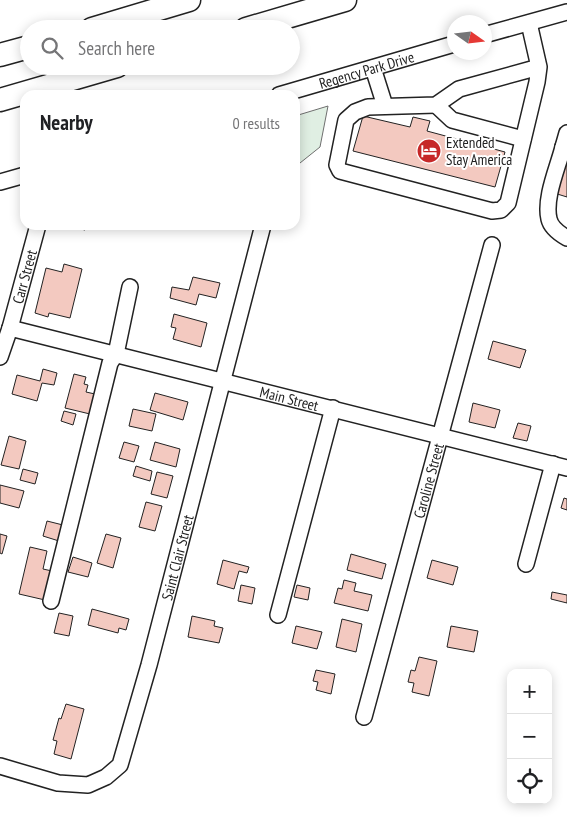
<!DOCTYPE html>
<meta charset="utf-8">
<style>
:root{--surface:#fff;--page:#f2f2f2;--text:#202124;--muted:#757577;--line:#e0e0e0}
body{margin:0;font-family:"PT Sans Narrow",sans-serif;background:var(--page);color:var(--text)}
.controls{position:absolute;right:15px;bottom:15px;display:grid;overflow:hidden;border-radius:10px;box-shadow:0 2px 12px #0003}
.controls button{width:45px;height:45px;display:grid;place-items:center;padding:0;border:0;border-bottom:1px solid var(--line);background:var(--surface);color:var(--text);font:25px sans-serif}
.compass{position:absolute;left:447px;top:15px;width:45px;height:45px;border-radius:50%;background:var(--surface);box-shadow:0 2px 12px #0003;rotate:104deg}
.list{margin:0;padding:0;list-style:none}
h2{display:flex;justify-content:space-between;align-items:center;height:65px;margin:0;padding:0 20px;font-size:21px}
h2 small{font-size:16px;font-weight:400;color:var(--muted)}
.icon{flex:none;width:28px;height:28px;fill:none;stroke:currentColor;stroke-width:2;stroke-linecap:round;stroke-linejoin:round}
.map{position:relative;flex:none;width:567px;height:819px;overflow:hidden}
.search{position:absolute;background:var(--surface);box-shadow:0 2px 12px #0003;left:20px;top:20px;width:280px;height:55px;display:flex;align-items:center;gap:12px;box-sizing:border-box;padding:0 18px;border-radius:28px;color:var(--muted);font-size:19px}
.panel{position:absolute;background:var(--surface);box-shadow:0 2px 12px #0003;left:20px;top:90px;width:280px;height:140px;border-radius:15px}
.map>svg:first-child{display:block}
.green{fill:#e0efe3;stroke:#6f6f6f}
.building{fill:#f3c9c0;stroke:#222}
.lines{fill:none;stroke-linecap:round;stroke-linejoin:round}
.minor-casing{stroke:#222;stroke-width:18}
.highway-casing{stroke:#222;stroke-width:25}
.minor{stroke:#fff;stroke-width:15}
.highway{stroke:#fff;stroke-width:22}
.labels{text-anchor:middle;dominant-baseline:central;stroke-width:4;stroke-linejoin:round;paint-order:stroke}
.street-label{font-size:15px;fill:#222;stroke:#fff}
.poi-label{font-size:15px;fill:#222;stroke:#fff;text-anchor:start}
</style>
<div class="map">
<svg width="567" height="819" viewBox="0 0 567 819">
<rect width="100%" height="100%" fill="#fff"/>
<path class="green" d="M328 106 320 147 295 167V116Z"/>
<path class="building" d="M363 116 410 127 413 117 430 121 427 131 505 152 495 187 353 151Z
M567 154V197L554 193Z
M65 225H86L85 230Z
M64 264 82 269 70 318 49 313 48 317 35 313 46 268 62 272Z
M193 277 220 283 216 298 199 294 196 305 170 298 172 287 189 290Z
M174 314 207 323 201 347 173 339 176 328 171 327Z
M493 341 526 350 520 368 488 359Z
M43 369 57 373 54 385 42 383 37 401 12 394 17 375 40 381Z
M74 374 86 377 84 384 88 385 86 392 95 394 90 414 65 408Z
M155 393 188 402 183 420 150 410Z
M473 403 500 410 495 428 469 422Z
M133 409 156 414 152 431 129 426Z
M64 411 76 414 73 425 61 421Z
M518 423 531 426 527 441 513 438Z
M9 436 26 441 19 469 1 465Z
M124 442 139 446 134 462 119 458Z
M155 442 180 449 176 467 150 460Z
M136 466 152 471 150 481 133 476Z
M23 469 38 473 35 484 20 480Z
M157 472 173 476 167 498 151 494Z
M0 485 24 491 19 508 0 503Z
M564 498 567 499V510L561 508Z
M146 502 162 506 155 531 139 527Z
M47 521 63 525 59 541 43 536Z
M0 534 7 536 2 554 0 553Z
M106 534 121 538 113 568 97 563Z
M30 547 47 551 43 569 52 571 45 600 19 594Z
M351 554 386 564 382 579 347 570Z
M73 557 92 563 88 577 68 572Z
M223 560 249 567 247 573 239 571 234 589 217 584Z
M432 560 458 567 453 585 427 578Z
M344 580 356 583 354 591 372 595 368 611 334 603 338 588 342 589Z
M241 585 255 588 252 604 238 601Z
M297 585 310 588 308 600 294 597Z
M552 592 567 595V603L551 599Z
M92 609 129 619 126 630 119 628 118 633 88 625Z
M59 613 73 616 69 636 54 633Z
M192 616 215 621 214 626 223 628 219 643 188 637Z
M342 619 362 624 356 652 336 647Z
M296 626 322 632 317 649 292 643Z
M451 626 478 631 474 652 447 647Z
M419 657 437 661 429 696 412 692 414 683 408 682 411 670 415 671Z
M316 670 335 674 331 694 316 690 318 682 313 681Z
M66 704 84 709 71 759 54 754 57 741 53 740 59 718 61 719Z"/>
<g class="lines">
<defs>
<g id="minor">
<path d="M529 23 539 67 537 82 508 203 501 210 492 211 340 171 337 165 346 120 355 112 368 107 436 105 459 89 539 67"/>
<path d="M484 35 567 12"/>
<path d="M373 68 385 106"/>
<path id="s1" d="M279 95 454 44"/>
<path d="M436 105 452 120 523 139"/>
<path d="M567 133 563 147H567"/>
<path d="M563 147C558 167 544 198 549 219 551 228 560 234 567 238"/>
<path d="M0 182 25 175"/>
<path id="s2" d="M10 328 567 468"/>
<path id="s3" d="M0 357 10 328 38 225"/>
<path d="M526 564 553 464"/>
<path d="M51 601 110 363 116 354 130 287"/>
<path d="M278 615 333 408"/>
<path id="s4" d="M364 717 492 245"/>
<path id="s5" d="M0 766 58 783 88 785 106 777 120 765 149 665 263 225"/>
</g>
<path id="highway" d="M92 29 189 0
M246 29 345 0
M0 55 29 47
M0 100 117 66"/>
</defs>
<use href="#minor" class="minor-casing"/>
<use href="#highway" class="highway-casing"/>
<use href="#minor" class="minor"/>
<use href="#highway" class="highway"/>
</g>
<defs>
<symbol id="hotel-disc" viewBox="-11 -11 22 22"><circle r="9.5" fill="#c62828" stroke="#fff"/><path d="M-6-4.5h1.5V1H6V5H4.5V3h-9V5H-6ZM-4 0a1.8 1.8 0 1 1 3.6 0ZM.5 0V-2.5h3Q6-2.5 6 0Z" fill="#fff"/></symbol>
</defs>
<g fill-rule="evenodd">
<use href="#hotel-disc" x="415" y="137" width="28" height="28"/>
</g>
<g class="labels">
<g class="street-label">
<text stroke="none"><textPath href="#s1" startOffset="91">Regency Park Drive</textPath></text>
<text stroke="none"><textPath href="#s3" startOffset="84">Carr Street</textPath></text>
<text stroke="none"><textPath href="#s2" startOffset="288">Main Street</textPath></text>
<text stroke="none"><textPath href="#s4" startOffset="245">Caroline Street</textPath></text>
<text stroke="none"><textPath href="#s5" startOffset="344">Saint Clair Street</textPath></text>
</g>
<g class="poi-label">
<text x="446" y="142">Extended<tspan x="446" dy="17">Stay America</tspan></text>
</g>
</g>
</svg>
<div class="controls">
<button>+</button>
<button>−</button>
<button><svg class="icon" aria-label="locate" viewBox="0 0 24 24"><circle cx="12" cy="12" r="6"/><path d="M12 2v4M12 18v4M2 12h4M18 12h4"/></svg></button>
</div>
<svg class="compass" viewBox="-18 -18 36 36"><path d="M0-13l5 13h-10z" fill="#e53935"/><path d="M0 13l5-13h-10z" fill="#757577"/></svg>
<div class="search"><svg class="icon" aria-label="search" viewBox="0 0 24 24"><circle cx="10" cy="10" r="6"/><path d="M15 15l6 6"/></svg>Search here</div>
<section class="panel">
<h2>Nearby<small>0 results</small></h2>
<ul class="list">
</ul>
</section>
</div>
